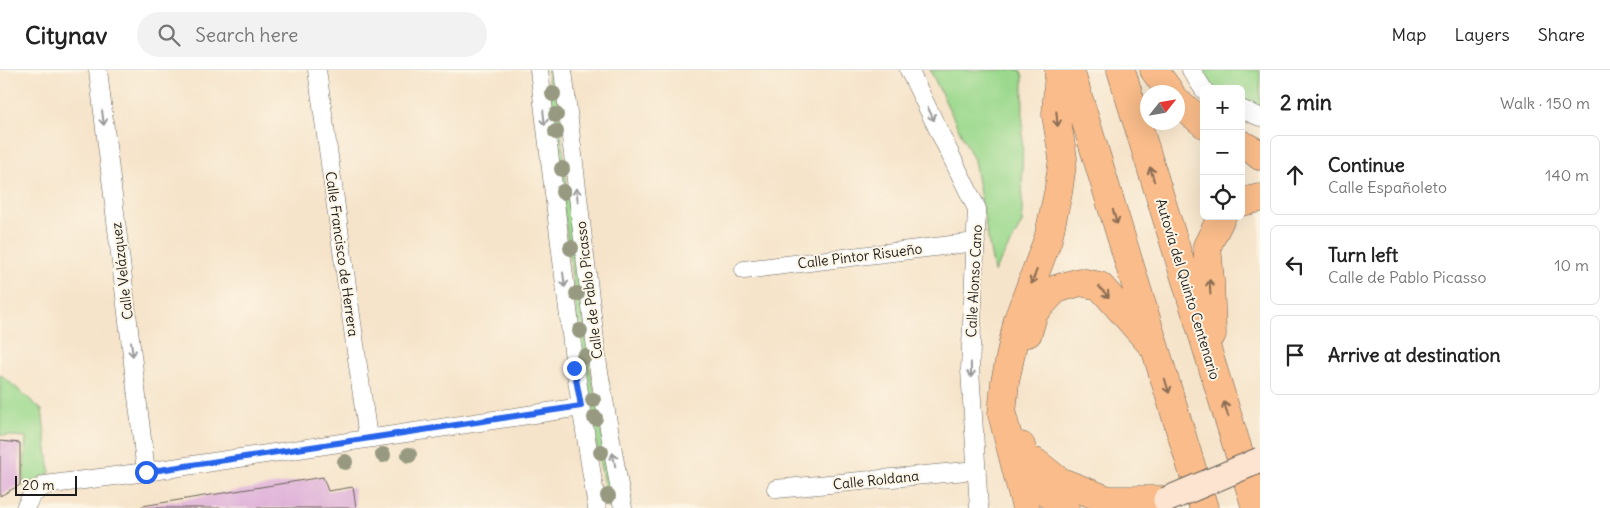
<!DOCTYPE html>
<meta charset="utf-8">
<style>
:root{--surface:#fff;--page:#f2f2f2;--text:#222;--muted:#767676;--line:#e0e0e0}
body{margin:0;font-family:Delius,sans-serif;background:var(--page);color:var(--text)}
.controls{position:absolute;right:15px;top:15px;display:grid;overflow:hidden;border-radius:8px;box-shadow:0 5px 20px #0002}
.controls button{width:45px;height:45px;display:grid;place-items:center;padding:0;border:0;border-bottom:1px solid var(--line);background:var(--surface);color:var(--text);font:25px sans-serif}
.compass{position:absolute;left:1140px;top:15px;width:45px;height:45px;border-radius:50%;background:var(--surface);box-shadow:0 5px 20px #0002;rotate:59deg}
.scale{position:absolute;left:15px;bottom:12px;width:62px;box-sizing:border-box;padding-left:5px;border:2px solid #1c1c1c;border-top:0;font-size:14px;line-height:18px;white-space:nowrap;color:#1c1c1c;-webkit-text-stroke:4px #fcf5e5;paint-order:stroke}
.stop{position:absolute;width:15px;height:15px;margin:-11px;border:4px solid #2563eb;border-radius:50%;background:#fff}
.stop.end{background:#2563eb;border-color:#fff;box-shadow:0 1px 5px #0008}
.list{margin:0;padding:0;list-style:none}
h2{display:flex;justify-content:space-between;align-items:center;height:65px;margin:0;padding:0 20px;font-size:21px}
h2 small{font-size:16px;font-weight:400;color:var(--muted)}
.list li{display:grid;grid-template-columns:32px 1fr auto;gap:15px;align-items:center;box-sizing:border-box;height:80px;margin:0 10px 10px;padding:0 10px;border:1px solid var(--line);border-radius:8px}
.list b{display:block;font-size:19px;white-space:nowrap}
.list p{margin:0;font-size:16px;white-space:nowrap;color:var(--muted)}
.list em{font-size:16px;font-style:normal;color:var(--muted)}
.icon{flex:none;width:28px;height:28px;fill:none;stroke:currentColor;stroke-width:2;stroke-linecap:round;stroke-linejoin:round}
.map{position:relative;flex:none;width:1260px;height:438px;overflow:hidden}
header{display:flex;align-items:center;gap:30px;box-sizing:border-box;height:70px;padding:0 25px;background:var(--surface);border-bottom:1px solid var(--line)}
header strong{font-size:24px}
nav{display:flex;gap:28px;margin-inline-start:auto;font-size:18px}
.search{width:350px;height:45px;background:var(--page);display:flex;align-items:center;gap:12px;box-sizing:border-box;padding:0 18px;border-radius:28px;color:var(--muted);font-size:19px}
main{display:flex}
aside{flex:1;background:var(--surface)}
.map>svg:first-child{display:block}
.green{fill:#9cd98e;stroke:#5c7a55}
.building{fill:#dfb1d9}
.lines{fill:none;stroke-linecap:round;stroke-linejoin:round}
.street-casing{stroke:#686259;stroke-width:19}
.highway-casing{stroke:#686259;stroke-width:29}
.street{stroke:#fff;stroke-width:18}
.highway{stroke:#f9bc8a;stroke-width:28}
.secondary-bridge-casing{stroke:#686259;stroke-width:27;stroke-linecap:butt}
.secondary-bridge{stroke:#fde4d0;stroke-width:25}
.tree{fill:#979a80}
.oneway{stroke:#999}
.oneway2{stroke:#8a6c53}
.route{stroke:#2563eb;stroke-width:6}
.labels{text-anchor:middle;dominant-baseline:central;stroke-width:4;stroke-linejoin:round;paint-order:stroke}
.street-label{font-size:14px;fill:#1c1c1c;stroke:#fcf5e5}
</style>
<header>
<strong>Citynav</strong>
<div class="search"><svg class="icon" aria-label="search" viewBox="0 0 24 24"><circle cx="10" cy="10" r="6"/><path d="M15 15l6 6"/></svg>Search here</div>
<nav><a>Map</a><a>Layers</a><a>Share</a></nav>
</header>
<main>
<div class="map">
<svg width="1260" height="438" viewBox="0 0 1260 438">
<rect width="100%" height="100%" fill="#fcf5e5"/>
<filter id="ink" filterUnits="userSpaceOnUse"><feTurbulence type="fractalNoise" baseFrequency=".02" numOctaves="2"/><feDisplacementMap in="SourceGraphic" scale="10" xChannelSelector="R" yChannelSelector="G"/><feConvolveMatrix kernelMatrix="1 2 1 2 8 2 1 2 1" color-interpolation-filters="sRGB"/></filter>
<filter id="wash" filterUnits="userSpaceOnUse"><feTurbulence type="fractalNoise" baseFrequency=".0096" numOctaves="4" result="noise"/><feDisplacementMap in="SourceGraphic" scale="20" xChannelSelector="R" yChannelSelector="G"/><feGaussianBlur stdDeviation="1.12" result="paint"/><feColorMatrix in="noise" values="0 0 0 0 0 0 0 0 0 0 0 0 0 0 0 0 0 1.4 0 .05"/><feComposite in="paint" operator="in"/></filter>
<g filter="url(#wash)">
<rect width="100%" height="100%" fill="#f6e4ca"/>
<path class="green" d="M547 0H555L571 154 590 299 616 438H608L583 301Z
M930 0H1021L1023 7 1022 153 994 202 974 90Z
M1191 0H1260V44L1241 37V19H1204Z
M0 304 42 340 50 403 23 416 26 367 0 365Z"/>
<g id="blocks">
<path class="building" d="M0 371 20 373V415L0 426Z
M323 407 328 421 353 417 356 438H142V436Z"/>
</g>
</g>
<g filter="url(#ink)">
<use href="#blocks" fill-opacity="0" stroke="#686259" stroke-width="1"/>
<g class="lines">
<defs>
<path id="street" d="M98 0 146 402
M317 0 368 368
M539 0 575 297 597 438
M563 0 598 296 623 438
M909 0 977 139 970 300 979 438
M1191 0 1204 20
M1241 39 1260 47
M744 200 976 172
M776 419 977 400
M25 438 32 425 45 415 146 402 581 337"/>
<path id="highway" d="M1070 0 1204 438
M1121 0 1256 438
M1154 0 1170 22
M1178 32 1204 54
M1241 74 1254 81 1260 86
M1241 132 1260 128
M1028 263 1034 242 1056 219 1080 212 1100 216 1150 273
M1212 264 1210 210 1207 176 1222 146
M1021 376C1027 398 1047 424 1065 438
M1035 392 1059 411 1108 430H1166
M1026 438 1002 344 1005 312 1018 249 1048 169 1058 123 1063 88 1056 45 1059 0"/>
</defs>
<use href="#street" class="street-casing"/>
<use href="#highway" class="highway-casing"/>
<use href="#street" class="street"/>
<use href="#highway" class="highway"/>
<defs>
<path id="secondary-bridge" d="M1166 430 1260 390"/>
</defs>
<use href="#secondary-bridge" class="secondary-bridge-casing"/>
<use href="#secondary-bridge" class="secondary-bridge"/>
</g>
<g class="tree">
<circle cx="553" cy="24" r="8"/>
<circle cx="556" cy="45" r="8"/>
<circle cx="556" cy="62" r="8"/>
<circle cx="562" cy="99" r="8"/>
<circle cx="563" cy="122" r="8"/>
<circle cx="571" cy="178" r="8"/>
<circle cx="577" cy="224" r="8"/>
<circle cx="580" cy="261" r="8"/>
<circle cx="584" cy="287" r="8"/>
<circle cx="593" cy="330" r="8"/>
<circle cx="595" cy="348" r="8"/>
<circle cx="601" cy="382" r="8"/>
<circle cx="383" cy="385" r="8"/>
<circle cx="409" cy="385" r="8"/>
<circle cx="345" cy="392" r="8"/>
<circle cx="608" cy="426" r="8"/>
</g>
<defs><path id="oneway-shaft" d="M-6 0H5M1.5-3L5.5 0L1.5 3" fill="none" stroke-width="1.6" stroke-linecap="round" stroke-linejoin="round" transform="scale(1.25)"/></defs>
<g class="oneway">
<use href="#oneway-shaft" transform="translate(931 44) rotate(64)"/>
<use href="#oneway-shaft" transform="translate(103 48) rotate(83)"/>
<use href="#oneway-shaft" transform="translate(544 48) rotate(84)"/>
<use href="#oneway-shaft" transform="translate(577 125) rotate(-97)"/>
<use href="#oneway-shaft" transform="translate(564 210) rotate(83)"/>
<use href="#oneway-shaft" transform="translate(132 279) rotate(83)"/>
<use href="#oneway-shaft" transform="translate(971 300) rotate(89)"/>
<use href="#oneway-shaft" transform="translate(614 390) rotate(-101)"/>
</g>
<g class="oneway2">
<use href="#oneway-shaft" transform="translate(1057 49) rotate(85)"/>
<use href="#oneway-shaft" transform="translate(1152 104) rotate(-107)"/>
<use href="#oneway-shaft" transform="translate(1115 147) rotate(73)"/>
<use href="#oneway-shaft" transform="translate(1034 207) rotate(111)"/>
<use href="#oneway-shaft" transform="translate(1210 217) rotate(-93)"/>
<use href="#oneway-shaft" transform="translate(1104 222) rotate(46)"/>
<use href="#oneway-shaft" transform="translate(1167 316) rotate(73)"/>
<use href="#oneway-shaft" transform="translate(1226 339) rotate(-107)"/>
</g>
</g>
<g class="lines" filter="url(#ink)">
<path class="route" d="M146 402 581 336 574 298"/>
</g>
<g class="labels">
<g class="street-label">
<text transform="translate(342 184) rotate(82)">Calle Francisco de Herrera</text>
<text transform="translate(860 186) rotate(-7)">Calle Pintor Risueño</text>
<text transform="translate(122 201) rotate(-97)">Calle Velázquez</text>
<text transform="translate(974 211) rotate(-87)">Calle Alonso Cano</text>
<text transform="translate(1188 219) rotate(73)">Autovía del Quinto Centenario</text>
<text transform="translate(589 220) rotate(-97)">Calle de Pablo Picasso</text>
<text transform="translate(876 410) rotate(-6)">Calle Roldana</text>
</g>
</g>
</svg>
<div class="controls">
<button>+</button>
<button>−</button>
<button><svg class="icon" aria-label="locate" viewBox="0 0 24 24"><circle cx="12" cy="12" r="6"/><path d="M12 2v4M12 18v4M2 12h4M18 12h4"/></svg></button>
</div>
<svg class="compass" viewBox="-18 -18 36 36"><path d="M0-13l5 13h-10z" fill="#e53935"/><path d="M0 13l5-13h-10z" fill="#767676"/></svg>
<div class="scale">20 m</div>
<div class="stop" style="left:146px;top:402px"></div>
<div class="stop end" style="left:574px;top:298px"></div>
</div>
<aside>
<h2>2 min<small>Walk · 150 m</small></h2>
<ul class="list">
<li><svg class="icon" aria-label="ahead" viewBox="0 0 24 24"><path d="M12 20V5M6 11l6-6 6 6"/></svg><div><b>Continue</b><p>Calle Españoleto</p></div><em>140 m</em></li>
<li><svg class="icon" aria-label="left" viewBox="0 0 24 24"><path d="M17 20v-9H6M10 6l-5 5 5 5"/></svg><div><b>Turn left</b><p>Calle de Pablo Picasso</p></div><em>10 m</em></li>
<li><svg class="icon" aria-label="arrive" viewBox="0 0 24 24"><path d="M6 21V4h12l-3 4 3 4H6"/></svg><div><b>Arrive at destination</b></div></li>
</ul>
</aside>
</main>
